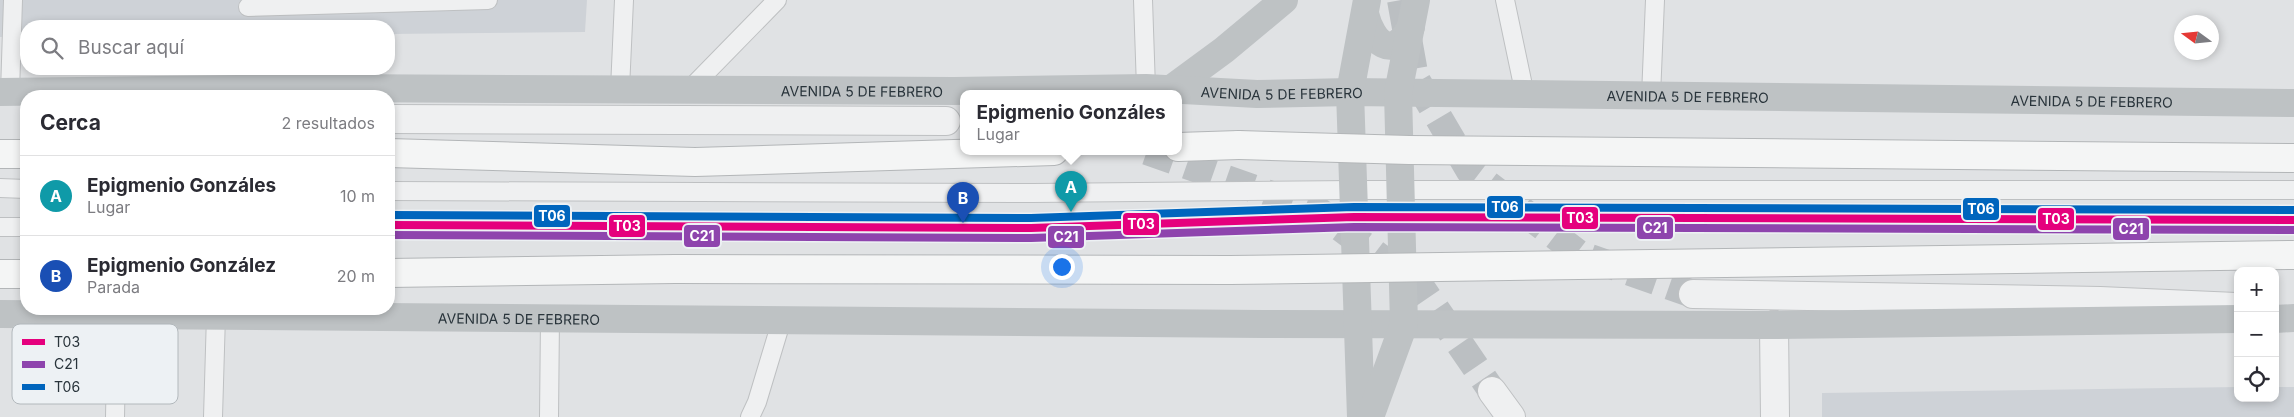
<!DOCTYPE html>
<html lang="es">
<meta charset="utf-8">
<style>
:root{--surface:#fff;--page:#f2f2f3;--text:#2b2b33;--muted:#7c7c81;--line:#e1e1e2;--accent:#7c3aed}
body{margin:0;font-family:Inter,sans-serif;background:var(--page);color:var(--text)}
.controls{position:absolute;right:15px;bottom:15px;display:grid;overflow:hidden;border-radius:10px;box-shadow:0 2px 8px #0003}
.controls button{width:45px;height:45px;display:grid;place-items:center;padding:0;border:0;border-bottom:1px solid var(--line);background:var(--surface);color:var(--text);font:25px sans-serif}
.compass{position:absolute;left:2174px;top:15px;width:45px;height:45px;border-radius:50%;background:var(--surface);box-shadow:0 2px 8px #0003;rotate:285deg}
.you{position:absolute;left:1061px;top:266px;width:18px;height:18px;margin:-12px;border:4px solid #fff;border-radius:50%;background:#1a73e8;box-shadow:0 0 0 8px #1a73e833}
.badge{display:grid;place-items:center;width:32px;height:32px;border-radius:50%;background:var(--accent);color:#fff;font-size:16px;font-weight:700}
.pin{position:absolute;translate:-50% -41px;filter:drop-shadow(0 1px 2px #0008)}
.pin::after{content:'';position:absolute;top:26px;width:18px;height:15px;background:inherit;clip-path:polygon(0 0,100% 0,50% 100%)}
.popup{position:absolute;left:960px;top:90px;width:222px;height:65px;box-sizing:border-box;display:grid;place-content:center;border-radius:10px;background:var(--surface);filter:drop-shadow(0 1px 4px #0005);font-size:16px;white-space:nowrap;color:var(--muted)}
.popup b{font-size:19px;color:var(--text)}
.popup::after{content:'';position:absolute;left:50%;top:100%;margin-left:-10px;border:10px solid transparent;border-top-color:var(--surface)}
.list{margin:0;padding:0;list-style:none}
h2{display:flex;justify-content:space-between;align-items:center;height:65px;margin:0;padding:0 20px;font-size:21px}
h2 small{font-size:16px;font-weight:400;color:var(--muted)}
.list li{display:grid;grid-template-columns:32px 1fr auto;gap:15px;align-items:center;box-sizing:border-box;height:80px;padding:0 20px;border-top:1px solid var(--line)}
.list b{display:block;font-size:19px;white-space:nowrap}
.list p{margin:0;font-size:16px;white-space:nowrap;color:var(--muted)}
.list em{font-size:16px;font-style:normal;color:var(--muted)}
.icon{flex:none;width:28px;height:28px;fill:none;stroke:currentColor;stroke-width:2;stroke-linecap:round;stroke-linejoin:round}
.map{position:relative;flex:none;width:2294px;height:417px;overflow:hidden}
.search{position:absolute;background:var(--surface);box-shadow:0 2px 8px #0003;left:20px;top:20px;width:375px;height:55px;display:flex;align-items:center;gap:12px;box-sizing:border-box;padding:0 18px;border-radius:20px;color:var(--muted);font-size:19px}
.panel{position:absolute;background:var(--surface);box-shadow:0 2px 8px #0003;left:20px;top:90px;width:375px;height:225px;border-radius:20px}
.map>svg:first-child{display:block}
.built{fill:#ced2d7}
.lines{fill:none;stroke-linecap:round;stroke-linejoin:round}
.tertiary-tunnel{stroke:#bbbfc2;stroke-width:28;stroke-dasharray:28 14;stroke-linecap:butt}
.service-casing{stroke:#bec0c2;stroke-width:20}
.tertiary-casing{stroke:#bec0c2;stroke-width:30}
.trunk-casing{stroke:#b3b6b8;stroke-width:30}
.service{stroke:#eff0f1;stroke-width:18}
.tertiary{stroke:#eff0f1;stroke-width:28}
.secondary{stroke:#bec2c4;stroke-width:28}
.trunk{stroke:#f4f5f5;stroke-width:28}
.trunk-bridge-casing{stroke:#b3b6b8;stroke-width:30;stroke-linecap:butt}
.trunk-bridge{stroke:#f4f5f5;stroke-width:28}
.bus-1-casing{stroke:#edf1f4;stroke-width:11}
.bus-2-casing{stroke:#edf1f4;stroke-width:11}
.bus-3-casing{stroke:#edf1f4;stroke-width:11}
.bus-1{stroke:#e5007d;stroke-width:8}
.bus-2{stroke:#8e44ad;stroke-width:8}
.bus-3{stroke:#0065bd;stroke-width:8}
.labels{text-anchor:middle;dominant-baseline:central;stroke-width:4;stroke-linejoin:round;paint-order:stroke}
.street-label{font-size:14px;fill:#29343b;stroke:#edf1f4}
.key{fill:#edf1f4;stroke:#b2b8bc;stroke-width:1}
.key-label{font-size:14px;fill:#29343b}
.line-badge{stroke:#edf1f4;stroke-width:2}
.badge-label{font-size:14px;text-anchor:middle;font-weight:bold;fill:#fff}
</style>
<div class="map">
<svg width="2294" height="417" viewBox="0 0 2294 417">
<rect width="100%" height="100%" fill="#e0e2e4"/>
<path class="built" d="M0 0H587L585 32 389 34V26H26V37H0Z
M2238 387V398H2275V387H2294V417H1822V393Z"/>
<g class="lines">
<path class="tertiary-tunnel" d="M1401 0 1415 78 1470 171 1579 254 1693 294
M1147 151 1320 212 1422 289 1492 391"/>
<defs>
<path id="service" d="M1143 0 1146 88
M1505 0 1525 95
M248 7 488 0
M620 89 624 0
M690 89 777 0
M10 92 13 0
M1651 96 1655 0
M0 188 26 189
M389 191 1033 193 1353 190H2294
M389 225 1031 228 1354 217 2294 220
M0 227H26
M115 417 117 315
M213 417 216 315
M549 417 550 318
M750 417 757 402 782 319"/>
<path id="tertiary" d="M389 119 946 121
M1693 294 2100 301 2236 307
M1774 325 1775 417
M1492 391 1511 417"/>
<path id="trunk" d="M1178 147 1239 145
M389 153 695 162 1054 151
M0 154H26
M389 273 675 269 1230 270
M0 274H26"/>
</defs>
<use href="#service" class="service-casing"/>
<use href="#tertiary" class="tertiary-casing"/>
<use href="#trunk" class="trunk-casing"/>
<use href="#service" class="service"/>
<use href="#tertiary" class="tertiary"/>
<g class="secondary">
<path d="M1365 14C1372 42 1392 62 1411 27"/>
<path d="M1171 89 1224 50 1284 0"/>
<path id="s1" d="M0 92 322 88 954 91 1146 88 1257 94 1350 92 2294 103"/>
<path id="s2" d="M0 314 1263 324 1774 325 2238 319"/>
<path d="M2275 319 2294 318"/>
<path d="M1361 417 1350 92 1367 0"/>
<path d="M1370 417 1404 324 1398 93 1416 0"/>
</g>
<use href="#trunk" class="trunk"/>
<defs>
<path id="trunk-bridge" d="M1239 145 1409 150 2294 158
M1230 270 2294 255"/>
</defs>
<use href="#trunk-bridge" class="trunk-bridge-casing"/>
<use href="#trunk-bridge" class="trunk-bridge"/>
<defs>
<path id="bus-1" d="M389 225 1031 228 1354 217 2294 220"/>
<path id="bus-2" d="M389 235 1031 238 1354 227 2294 230"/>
<path id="bus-3" d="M389 215 1031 218 1354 207 2294 210"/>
</defs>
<use href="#bus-1" class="bus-1-casing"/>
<use href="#bus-2" class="bus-2-casing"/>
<use href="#bus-3" class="bus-3-casing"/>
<use href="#bus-1" class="bus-1"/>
<use href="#bus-2" class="bus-2"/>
<use href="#bus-3" class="bus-3"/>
</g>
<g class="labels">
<g class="street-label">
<text stroke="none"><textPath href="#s1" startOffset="862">AVENIDA 5 DE FEBRERO</textPath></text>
<text stroke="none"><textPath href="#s1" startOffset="1282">AVENIDA 5 DE FEBRERO</textPath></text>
<text stroke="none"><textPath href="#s1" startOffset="1688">AVENIDA 5 DE FEBRERO</textPath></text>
<text stroke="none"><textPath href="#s1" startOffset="2092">AVENIDA 5 DE FEBRERO</textPath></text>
<text stroke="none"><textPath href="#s2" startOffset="519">AVENIDA 5 DE FEBRERO</textPath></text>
</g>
</g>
<rect x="12" y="324" width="166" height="80" rx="8" class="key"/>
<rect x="22" y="339" width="23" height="6" fill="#e5007d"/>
<rect x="22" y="361" width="23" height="7" fill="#8e44ad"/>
<rect x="22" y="384" width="23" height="6" fill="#0065bd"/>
<g class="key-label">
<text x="54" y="347">T03</text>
<text x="54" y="369">C21</text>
<text x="54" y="392">T06</text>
</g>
<g class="line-badge">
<rect x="1486" y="195" width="38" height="24" rx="5" fill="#0065bd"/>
<rect x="1962" y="197" width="38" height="24" rx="5" fill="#0065bd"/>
<rect x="533" y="204" width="38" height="24" rx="5" fill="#0065bd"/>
<rect x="1561" y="206" width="38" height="24" rx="5" fill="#e5007d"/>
<rect x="2037" y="207" width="38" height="24" rx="5" fill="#e5007d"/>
<rect x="1122" y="212" width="38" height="24" rx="5" fill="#e5007d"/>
<rect x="608" y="214" width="38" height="24" rx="5" fill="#e5007d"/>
<rect x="1636" y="216" width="38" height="24" rx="5" fill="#8e44ad"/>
<rect x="2112" y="217" width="38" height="24" rx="5" fill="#8e44ad"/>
<rect x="683" y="224" width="38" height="24" rx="5" fill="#8e44ad"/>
<rect x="1047" y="225" width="38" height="24" rx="5" fill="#8e44ad"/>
</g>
<g class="badge-label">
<text x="1505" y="212">T06</text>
<text x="1981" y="214">T06</text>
<text x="552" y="221">T06</text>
<text x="1580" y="223">T03</text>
<text x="2056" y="224">T03</text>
<text x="1141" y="229">T03</text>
<text x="627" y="231">T03</text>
<text x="1655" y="233">C21</text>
<text x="2131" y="234">C21</text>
<text x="702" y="241">C21</text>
<text x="1066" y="242">C21</text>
</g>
</svg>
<div class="controls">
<button>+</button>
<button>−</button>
<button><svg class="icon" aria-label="locate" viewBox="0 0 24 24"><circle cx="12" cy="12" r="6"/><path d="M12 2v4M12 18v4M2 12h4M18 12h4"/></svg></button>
</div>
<svg class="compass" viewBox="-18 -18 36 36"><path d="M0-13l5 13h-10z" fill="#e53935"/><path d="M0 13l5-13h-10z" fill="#7c7c81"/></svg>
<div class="you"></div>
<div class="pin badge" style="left:1071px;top:212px;background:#0f9aa8">A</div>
<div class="popup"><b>Epigmenio Gonzáles</b>Lugar</div>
<div class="pin badge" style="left:963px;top:223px;background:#1a4fb4">B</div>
<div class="search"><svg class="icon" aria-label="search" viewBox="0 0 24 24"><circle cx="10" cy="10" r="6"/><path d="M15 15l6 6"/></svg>Buscar aquí</div>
<section class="panel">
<h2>Cerca<small>2 resultados</small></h2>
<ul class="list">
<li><span class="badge" style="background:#0f9aa8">A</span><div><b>Epigmenio Gonzáles</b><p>Lugar</p></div><em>10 m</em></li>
<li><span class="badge" style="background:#1a4fb4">B</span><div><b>Epigmenio González</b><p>Parada</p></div><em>20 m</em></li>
</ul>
</section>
</div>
